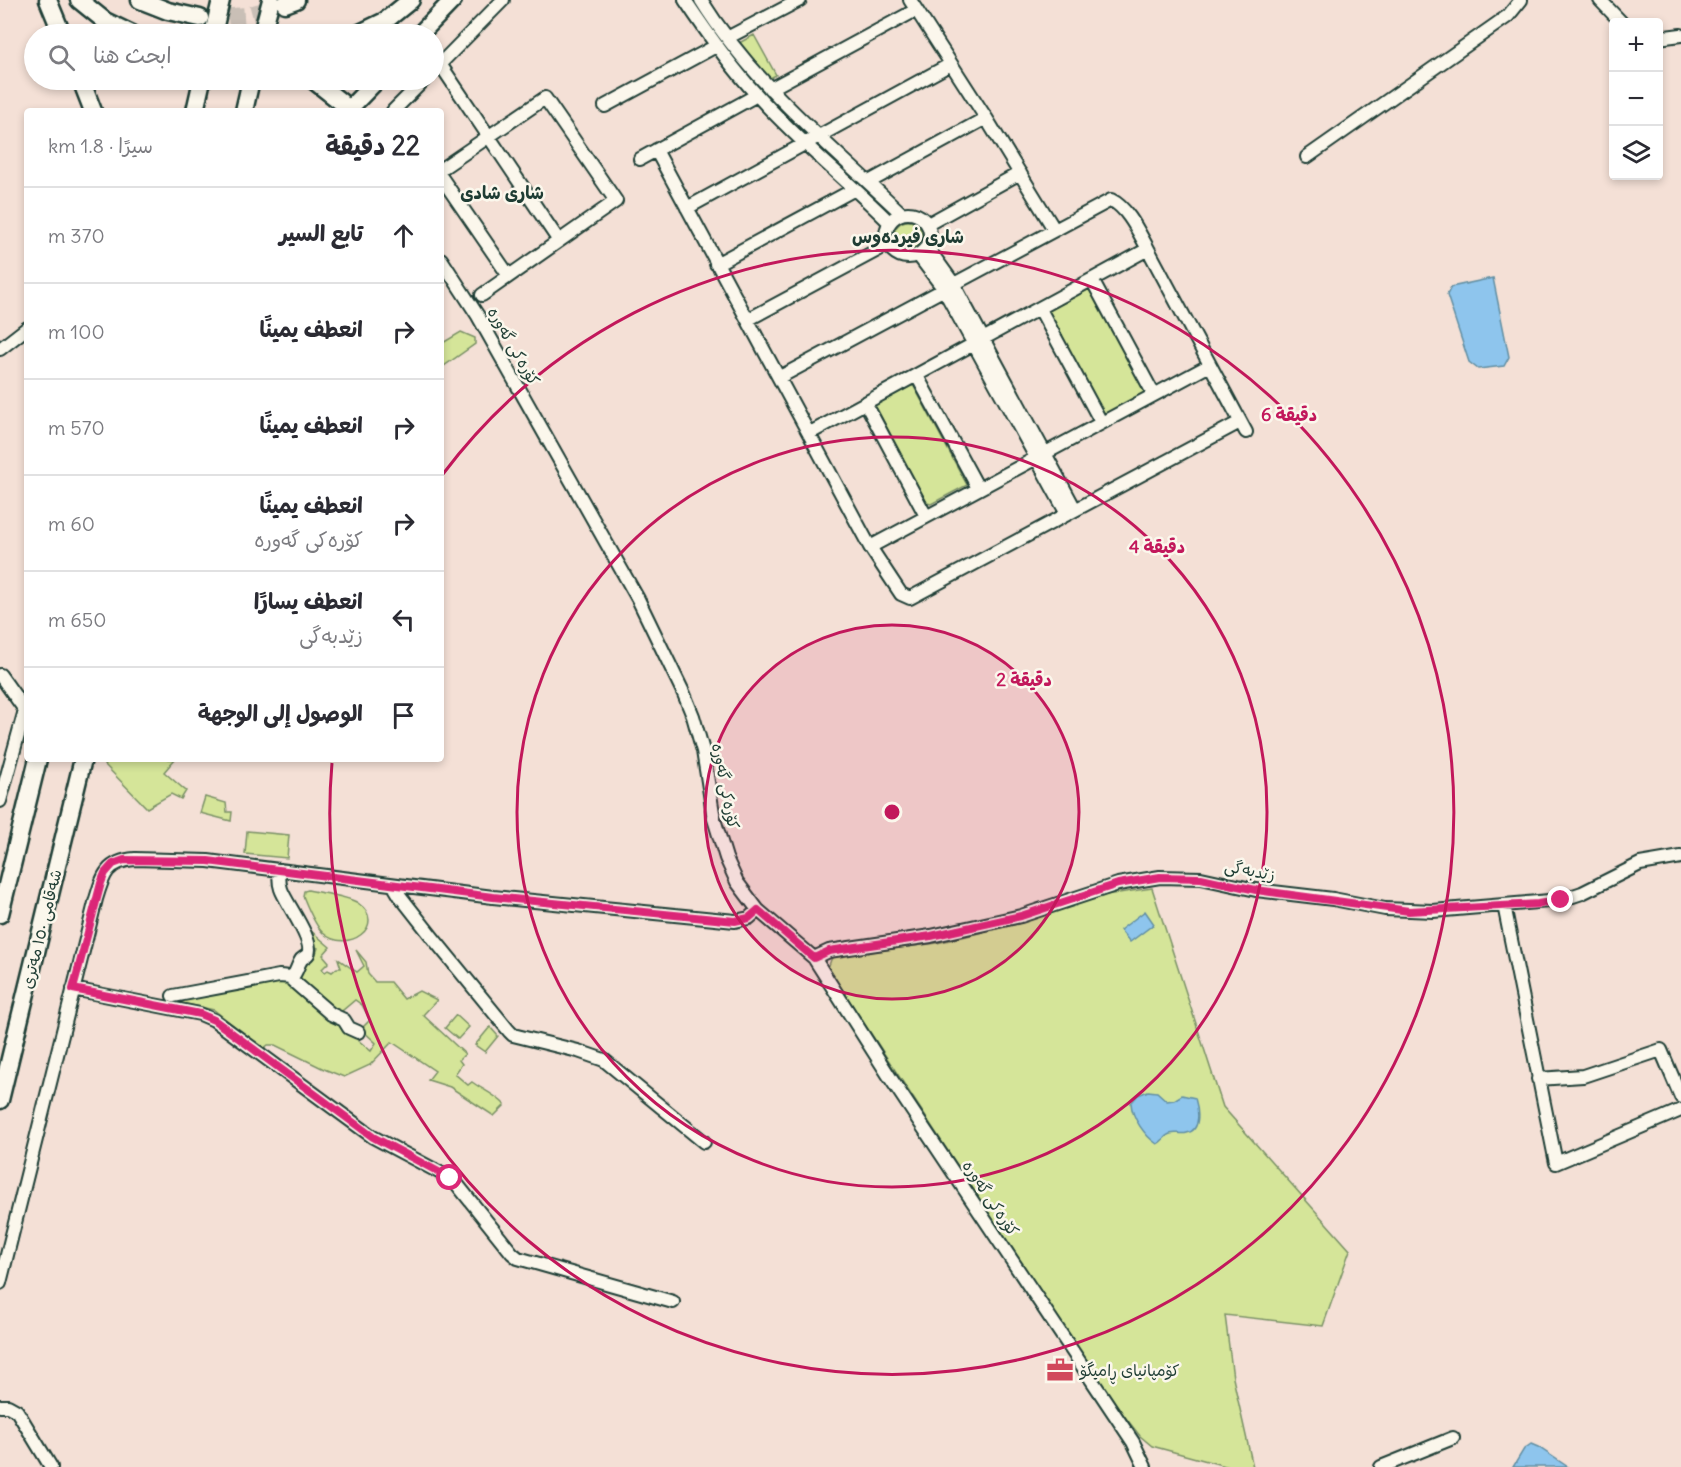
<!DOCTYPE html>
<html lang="ar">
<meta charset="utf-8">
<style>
:root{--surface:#fff;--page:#f2f2f3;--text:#2b2b33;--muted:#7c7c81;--line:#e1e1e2}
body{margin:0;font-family:Delius,"Playpen Sans Arabic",sans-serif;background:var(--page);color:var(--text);direction:rtl}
.controls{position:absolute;right:18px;top:18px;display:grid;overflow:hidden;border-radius:6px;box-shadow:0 3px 9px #0003}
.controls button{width:54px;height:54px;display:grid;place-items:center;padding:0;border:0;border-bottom:2px solid var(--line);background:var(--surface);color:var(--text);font:30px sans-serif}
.stop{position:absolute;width:18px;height:18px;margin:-14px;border:4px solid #db2777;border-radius:50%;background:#fff}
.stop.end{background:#db2777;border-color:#fff;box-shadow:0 2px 6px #0008}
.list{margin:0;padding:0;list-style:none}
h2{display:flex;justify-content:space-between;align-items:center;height:78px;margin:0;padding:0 24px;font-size:26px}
h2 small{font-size:20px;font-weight:400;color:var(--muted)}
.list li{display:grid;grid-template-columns:39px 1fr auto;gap:18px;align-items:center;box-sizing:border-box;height:96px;padding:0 24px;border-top:2px solid var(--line)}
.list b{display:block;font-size:22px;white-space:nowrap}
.list p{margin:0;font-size:20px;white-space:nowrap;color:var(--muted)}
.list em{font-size:20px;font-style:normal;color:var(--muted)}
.icon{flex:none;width:33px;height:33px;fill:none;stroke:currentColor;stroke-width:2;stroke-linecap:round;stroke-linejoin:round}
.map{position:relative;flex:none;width:1681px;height:1467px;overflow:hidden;direction:ltr}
.search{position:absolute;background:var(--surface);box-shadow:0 3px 9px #0003;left:24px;top:24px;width:420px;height:66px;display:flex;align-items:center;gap:15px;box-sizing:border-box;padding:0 21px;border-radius:33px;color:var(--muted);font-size:22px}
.panel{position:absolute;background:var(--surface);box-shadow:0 3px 9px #0003;left:24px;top:108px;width:420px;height:654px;border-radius:6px;direction:rtl}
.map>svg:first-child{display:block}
.green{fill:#d5e599;stroke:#7a9166;stroke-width:1.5}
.water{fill:#8ec5ed;stroke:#628fa3;stroke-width:1.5}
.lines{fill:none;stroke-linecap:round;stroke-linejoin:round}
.highway-tunnel{stroke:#c9bfb6;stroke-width:16;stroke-dasharray:16 8;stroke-linecap:butt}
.minor-casing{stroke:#1f3d34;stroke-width:16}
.highway-casing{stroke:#1f3d34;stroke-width:21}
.minor{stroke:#fbf7ec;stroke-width:12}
.highway{stroke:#fbf7ec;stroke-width:16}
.route{stroke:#db2777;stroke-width:8}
.ring{fill:none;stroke:#c2185b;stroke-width:3}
.labels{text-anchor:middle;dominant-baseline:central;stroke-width:5;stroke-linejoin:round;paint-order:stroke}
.street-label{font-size:16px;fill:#1f3d34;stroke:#fbf7ec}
.poi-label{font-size:16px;fill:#1f3d34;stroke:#fbf7ec;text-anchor:start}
.neighbourhood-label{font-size:18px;font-weight:bold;fill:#1f3d34;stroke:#fbf7ec}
.centre{fill:#c2185b;stroke:#fbf7ec;stroke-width:3}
.ring-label{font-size:18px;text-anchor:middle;font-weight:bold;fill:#c2185b;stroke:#fbf7ec;stroke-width:5;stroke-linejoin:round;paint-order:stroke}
</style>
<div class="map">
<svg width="1681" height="1467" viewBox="0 0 1681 1467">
<rect width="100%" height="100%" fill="#f4e0d6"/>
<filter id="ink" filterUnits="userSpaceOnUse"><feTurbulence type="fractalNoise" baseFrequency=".0167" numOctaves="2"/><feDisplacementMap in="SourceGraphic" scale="12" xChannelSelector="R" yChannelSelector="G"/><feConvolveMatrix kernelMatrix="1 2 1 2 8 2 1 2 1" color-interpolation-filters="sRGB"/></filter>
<g filter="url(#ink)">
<path class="green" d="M754 35 776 75 770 78 739 43Z
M894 235a14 14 0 1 1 28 0a14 14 0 1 1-28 0Z
M1091 288 1147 392 1107 414 1103 412 1048 311Z
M461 332 475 338V344L441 368V344Z
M913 385 967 485 931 504 927 503 875 405Z
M103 759H175L164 772 186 791 181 799 171 794 147 808 103 763Z
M205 797 226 803 227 812H232L231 821 200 813Z
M247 831 289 835 287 858 245 854Z
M1152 888 1223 1107 1350 1250 1323 1326 1225 1315 1233 1378 1253 1467H1229L1152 1446 1140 1436 1118 1408 1068 1334 828 968 832 957 937 943 1017 924 1099 896Z
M308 890C321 893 348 896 358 903 389 925 347 955 323 933 314 924 308 908 303 896L304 891Z
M292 897 310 930 330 947 323 955 329 962 322 969 325 972 328 970 332 972 337 968H341L338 959 357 972 364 966 356 950 366 962 368 974 375 982H390L404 999 419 991 437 1000 423 1015 465 1054 459 1060 462 1064 455 1074 468 1085 472 1082C483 1090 496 1095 505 1105L494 1116 450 1087 428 1080 435 1071 392 1042 370 1065 344 1077 324 1069 275 1045H268L263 1049 214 1010 177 1002 173 999 286 979 371 1051 376 1043 361 1029 370 1020 362 1005 355 1000 342 1011 340 1018 295 978 311 956H315L318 948 310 945 288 898Z
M456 1015 469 1027 458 1039 445 1028Z
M490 1027 498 1036 485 1052 475 1045Z"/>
<path class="water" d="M1493 278 1509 357 1504 366 1478 369 1469 362 1447 295 1451 287Z
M1145 911 1154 924 1130 942 1120 930Z
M1148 1091 1157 1092 1167 1101 1174 1100 1182 1095 1195 1098C1198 1108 1202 1130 1187 1133 1181 1135 1173 1131 1168 1135 1163 1138 1162 1142 1157 1144 1145 1136 1132 1118 1131 1103L1138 1095Z
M1531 1444 1538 1447 1568 1467H1513L1524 1449Z"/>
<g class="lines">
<path class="highway-tunnel" d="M204 18 246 15 279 6"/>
<defs>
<path id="minor" d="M685 0C707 33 730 66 757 95 798 141 846 179 889 222
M701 0C753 84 830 145 901 213
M910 0 986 118 1054 229
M1600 0 1621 22
M727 38 800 0
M1658 38 1681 35
M440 64 559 241
M434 70 503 0
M770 89 916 10
M605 106 716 46
M393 111 424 80
M656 150 870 547 901 594 910 598 1240 422
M1307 157 1508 16 1521 0
M640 159 757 95
M441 169 545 98 616 201 482 295
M441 177 509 276
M869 182 986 118
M687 208 951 64
M886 235a22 22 0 1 1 44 0a22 22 0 1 1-44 0Z
M928 224 1020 173
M927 247 953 283 1075 509
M918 255 943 288 1067 514
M441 259 478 316 638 599 684 694 693 716 703 751 714 819 726 858 737 882 758 910 814 958 891 1079 1133 1442 1145 1467
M716 264 855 189
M1092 280 1154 395
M1040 309 1101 422
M749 319 887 245
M0 349 27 328
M917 376 978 488
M780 377 1111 200C1128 208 1139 233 1148 249L1246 432
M866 404 926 516
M810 433 1148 249
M870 547 1210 365
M0 675 25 710 0 801
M280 870C279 876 279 883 281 889 285 902 315 941 308 954 306 957 302 958 301 960 297 966 297 972 292 977L293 981 331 1014 344 1020 349 1028 358 1032
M394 886 400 896 433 938 509 1031 513 1035 578 1051 604 1060 704 1142
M1504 905 1556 1163 1681 1110
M814 958 829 951 931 936 1021 916 1118 884 1160 877 1201 878 1256 890 1333 899 1385 909 1433 911 1561 900 1582 893 1640 864 1681 857
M73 989 200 1014 214 1020 373 1137 450 1178 456 1183 512 1253 518 1258 673 1302
M173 996 279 976 292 977
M1538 1079 1583 1076 1661 1050 1681 1097
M0 1283 96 899C103 875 107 861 135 859L208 861 493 897 735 921 749 918 758 910
M0 1406H8L17 1411 51 1467
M1381 1467 1453 1438"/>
<path id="highway" d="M48 0 62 34
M79 0 105 21 132 34
M140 0 168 11 200 18
M285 4 296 0
M213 34 221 0
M262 34 271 0
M358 34 385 21 411 0
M420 34 453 0
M81 80 93 111
M313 80 341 102
M195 111 202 80
M244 111 251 80
M347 111 377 80
M0 914 38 759
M0 1100 83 759"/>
</defs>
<use href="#minor" class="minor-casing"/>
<use href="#highway" class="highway-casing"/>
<use href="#minor" class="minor"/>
<use href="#highway" class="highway"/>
</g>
</g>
<g class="lines" filter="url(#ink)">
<path class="route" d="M450 1178 373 1137 214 1020 200 1014 73 989 101 883 105 873 113 864 124 860 208 861 493 897 735 921 749 918 758 910 814 958 829 951 931 936 1021 916 1118 884 1160 877 1201 878 1256 890 1409 911 1538 904 1561 900"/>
</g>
<circle cx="892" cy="812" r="187" fill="#c2185b" fill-opacity=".12"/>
<g class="ring">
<circle cx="892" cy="812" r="187"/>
<circle cx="892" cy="812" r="375"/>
<path d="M443 474A562 562 0 1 1 332 763"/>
</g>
<defs>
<symbol id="office-bare" viewBox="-9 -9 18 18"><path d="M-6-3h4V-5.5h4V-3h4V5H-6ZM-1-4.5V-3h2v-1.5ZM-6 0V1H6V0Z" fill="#d1495b" stroke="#fbf7ec" stroke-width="2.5" paint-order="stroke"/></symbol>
</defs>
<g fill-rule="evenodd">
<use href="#office-bare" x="1041" y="1351" width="38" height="38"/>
</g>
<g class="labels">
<g class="street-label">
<text transform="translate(514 346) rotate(60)">کۆرەکی گەورە</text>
<text transform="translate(726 786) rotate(79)">کۆرەکی گەورە</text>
<text transform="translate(1250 870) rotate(11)">زێدبەگی</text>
<text transform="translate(41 929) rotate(-76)">شەقامی ١٥٠ مەتری</text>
<text transform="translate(991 1198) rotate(56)">کۆرەکی گەورە</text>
</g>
<g class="poi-label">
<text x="1080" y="1370">کۆمپانیای ڕامیگۆ</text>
</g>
<g class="neighbourhood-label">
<text x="502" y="192">شاری شادی</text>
<text x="908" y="236">شاری فیردەوس</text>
</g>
</g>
<circle cx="892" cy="812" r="9" class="centre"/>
<g class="ring-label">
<text x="1289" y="421">6 دقيقة</text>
<text x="1157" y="553">4 دقيقة</text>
<text x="1024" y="686">2 دقيقة</text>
</g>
</svg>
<div class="controls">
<button>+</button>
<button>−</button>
<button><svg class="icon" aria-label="layers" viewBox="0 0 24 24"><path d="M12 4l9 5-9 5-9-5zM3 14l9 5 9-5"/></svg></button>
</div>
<div class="stop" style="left:450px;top:1178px"></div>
<div class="stop end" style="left:1561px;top:900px"></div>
<div class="search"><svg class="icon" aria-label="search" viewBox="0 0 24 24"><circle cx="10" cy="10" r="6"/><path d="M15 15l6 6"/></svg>ابحث هنا</div>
<section class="panel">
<h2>22 دقيقة<small>سيرًا · 1.8 km</small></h2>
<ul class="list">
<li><svg class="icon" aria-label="ahead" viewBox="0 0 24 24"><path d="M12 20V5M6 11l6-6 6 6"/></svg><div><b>تابع السير</b></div><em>370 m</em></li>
<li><svg class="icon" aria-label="right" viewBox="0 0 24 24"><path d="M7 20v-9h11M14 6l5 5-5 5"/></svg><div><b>انعطف يمينًا</b></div><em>100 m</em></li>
<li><svg class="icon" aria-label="right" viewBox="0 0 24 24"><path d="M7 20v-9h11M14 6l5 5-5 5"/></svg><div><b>انعطف يمينًا</b></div><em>570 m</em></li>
<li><svg class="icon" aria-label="right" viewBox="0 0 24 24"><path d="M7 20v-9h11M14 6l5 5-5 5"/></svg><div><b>انعطف يمينًا</b><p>کۆرەکی گەورە</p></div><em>60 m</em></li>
<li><svg class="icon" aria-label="left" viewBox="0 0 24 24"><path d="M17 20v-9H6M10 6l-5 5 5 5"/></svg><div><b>انعطف يسارًا</b><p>زێدبەگی</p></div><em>650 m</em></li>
<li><svg class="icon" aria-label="arrive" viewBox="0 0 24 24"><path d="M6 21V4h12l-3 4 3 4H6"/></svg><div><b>الوصول إلى الوجهة</b></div></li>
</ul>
</section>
</div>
